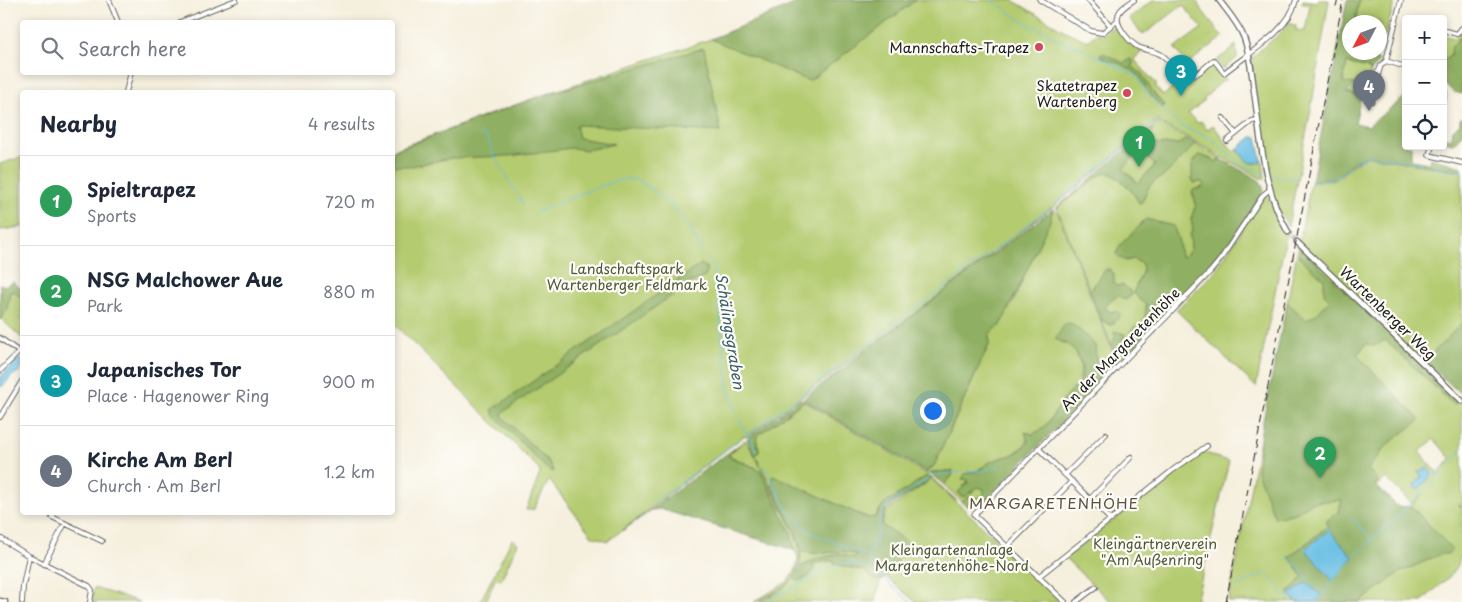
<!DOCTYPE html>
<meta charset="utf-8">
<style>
:root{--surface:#fff;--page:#f2f2f3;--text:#1f2937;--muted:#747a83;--line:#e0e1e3;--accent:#111827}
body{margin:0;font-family:"Playpen Sans",sans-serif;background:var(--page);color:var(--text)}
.controls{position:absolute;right:15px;top:15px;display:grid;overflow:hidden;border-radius:5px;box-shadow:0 2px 8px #0003}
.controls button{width:45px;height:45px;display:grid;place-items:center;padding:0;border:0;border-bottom:1px solid var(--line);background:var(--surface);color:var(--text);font:25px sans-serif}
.compass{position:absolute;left:1342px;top:15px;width:45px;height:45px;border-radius:50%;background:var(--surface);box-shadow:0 2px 8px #0003;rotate:229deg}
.you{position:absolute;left:932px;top:410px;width:18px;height:18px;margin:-12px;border:4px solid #fff;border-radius:50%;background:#1a73e8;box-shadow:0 0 0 8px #1a73e833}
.badge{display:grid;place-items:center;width:32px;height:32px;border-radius:50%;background:var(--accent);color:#fff;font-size:16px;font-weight:700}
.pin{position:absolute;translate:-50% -41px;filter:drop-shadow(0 1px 2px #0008)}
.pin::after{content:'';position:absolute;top:26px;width:18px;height:15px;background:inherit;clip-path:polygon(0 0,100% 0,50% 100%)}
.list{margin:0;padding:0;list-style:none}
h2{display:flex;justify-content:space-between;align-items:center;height:65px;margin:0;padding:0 20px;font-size:21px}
h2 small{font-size:16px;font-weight:400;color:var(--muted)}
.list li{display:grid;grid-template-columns:32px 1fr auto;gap:15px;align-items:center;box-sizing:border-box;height:90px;padding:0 20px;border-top:1px solid var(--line)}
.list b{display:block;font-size:19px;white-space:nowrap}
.list p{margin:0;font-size:16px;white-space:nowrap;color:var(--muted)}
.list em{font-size:16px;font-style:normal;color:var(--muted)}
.icon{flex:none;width:28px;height:28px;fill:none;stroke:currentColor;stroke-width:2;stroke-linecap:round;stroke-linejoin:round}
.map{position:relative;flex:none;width:1462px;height:602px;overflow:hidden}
.search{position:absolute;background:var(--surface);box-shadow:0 2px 8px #0003;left:20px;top:20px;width:375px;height:55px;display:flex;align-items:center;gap:12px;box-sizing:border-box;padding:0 18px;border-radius:5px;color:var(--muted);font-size:19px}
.panel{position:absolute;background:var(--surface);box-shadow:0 2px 8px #0003;left:20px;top:90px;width:375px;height:425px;border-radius:5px}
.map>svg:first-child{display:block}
.green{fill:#b4cb70;stroke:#687446;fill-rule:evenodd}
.forest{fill:#8faf62;stroke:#56663f}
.water{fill:#67bee4;stroke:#426d80}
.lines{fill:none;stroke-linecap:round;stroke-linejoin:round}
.stream{stroke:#67bee4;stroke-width:1}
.major-tunnel{stroke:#d4cfc0;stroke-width:4.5;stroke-dasharray:4.5 2;stroke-linecap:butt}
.minor-casing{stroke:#686660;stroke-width:6}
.major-casing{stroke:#686660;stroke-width:7}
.minor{stroke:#fff;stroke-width:4}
.major{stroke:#fff;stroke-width:4.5}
.tram{stroke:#1c1c1c;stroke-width:1}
.rail{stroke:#1c1c1c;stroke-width:1;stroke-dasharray:8 4;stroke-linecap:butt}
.poi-dot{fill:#d1495b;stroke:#fdfcf7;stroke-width:2}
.labels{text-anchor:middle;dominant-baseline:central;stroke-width:4.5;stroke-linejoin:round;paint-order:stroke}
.poi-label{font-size:14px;fill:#1c1c1c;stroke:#fdfcf7;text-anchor:end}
.park-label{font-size:14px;fill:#515939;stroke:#fdfcf7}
.street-label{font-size:14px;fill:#1c1c1c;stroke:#fdfcf7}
.water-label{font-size:15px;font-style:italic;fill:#3a5d6c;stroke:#fdfcf7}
.neighbourhood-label{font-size:15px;letter-spacing:1px;fill:#5c503f;stroke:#fdfcf7}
</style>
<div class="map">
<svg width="1462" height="602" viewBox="0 0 1462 602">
<rect width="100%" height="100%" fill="#fdfcf7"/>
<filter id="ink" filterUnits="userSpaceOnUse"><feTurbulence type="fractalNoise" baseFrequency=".02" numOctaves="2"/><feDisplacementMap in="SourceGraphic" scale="10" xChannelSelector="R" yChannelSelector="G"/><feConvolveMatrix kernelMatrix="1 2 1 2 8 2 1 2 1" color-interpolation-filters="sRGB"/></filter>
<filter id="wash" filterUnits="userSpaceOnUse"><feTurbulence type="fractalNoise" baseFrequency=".0096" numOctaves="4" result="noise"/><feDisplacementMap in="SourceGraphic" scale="20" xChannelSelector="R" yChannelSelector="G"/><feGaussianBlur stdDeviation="1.12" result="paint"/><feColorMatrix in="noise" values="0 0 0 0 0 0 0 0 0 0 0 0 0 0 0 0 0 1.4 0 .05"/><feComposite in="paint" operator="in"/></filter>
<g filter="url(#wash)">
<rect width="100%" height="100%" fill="#f5efdd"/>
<path class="green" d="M808 0H1012L1065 31 1087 41 1097 33 1102 35 1117 24 1119 29 1118 30 1132 46 1142 52 1134 59 1156 84V87L1163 96 1185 79H1189L1198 74 1200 76 1211 64 1216 65 1226 81 1225 79 1212 90V91L1204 98 1205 100 1188 114 1198 123 1201 121 1207 130 1213 125 1233 151 1237 149C1246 160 1247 165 1263 162L1265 178H1260L1158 121 1053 207 918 311 747 437 744 436 608 541 592 536 549 480 534 509 526 510 540 473 538 468 393 323V150L537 97 711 39Z
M1154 0H1194L1199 4 1198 5 1221 35 1224 36 1189 63 1188 66 1175 48 1202 28 1183 5 1143 35 1129 18Z
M1303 0 1317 2 1318 0H1329L1311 109 1288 226 1277 207 1270 186 1251 60C1261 46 1279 38 1289 23L1296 26V30L1305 31 1310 5 1302 3Z
M1359 0H1395L1385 37 1380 35V22H1355Z
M1462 31V36L1452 45 1450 56 1443 62V35L1454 38Z
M1236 45 1237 58 1225 67 1226 69H1223L1218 63V59L1233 49V47Z
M1347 63 1368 68 1371 72 1364 97 1345 93 1343 83Z
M1158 123 1187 139 1179 144 1142 145 1140 151 1155 165 1138 183 1122 169 1139 151 1136 145 1153 131 1152 128Z
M1196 144 1221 159 1216 162 1201 156V182L1205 185 1202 188 1195 189 1192 194 1195 199 1196 204 1191 219 1193 229 1190 235 1191 249 1184 257 1181 256 1178 238 1168 224C1159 224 1152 220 1143 221 1135 234 1122 241 1116 254L1126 261 1134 259 1142 264 1143 270 1134 293 1146 305C1145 313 1147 325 1140 329L1135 326 1131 342 1123 352 1122 342 1125 336 1115 339 1111 344 1101 319 1110 325 1114 324V311L1110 312 1105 308V306L1118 295 1125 300 1132 295C1129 286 1121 288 1114 284L1110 269H1107L1090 291 1057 208 1098 176 1106 172C1119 175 1133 191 1139 203L1142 202C1147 190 1151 179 1164 176Z
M1369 156 1462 172V395L1458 391 1441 345 1420 367 1462 405V507L1458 504 1462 508V548L1458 565 1450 576 1421 602H1228L1311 182 1337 179 1355 163ZM1434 439 1451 459 1438 473 1419 452ZM1386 478 1412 504 1423 494 1411 506 1403 512 1376 486Z
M22 157V227L0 230V164Z
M1267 195 1287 232 1256 387 1176 310 1214 273 1259 203 1265 196Z
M1054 209 1058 213 1116 360 1103 361 1100 370 1097 371 1095 346 1087 336 1061 342 1069 344C1079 358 1082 361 1080 378 1079 386 1077 387 1071 390L1044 428 1033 434 1023 447 1009 457 989 463 963 479 968 480 967 484 963 486 971 493 978 487 984 489 985 494C979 499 974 500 967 497L962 502 944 485 952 476 953 471 934 472 932 475 926 472 934 466 938 457 989 345V334L1013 302 1052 213V210Z
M14 291 22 298V338L1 319 7 309 10 292Z
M804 401 928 475 879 510 875 517 870 518 773 483 771 486 755 455 759 452C760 447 755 441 757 436Z
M745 440C757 456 765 477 774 494 787 520 815 556 789 582 780 591 767 596 756 602H754L787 582 796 568 798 556 794 550 791 533 760 470 728 455Z
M1203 451 1215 457 1229 461 1196 602H1111L1065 558Z
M931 478 1062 602H916L886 577 909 544 882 525 885 512 925 484Z
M512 539 518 543 501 580 495 579 486 602H480Z
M801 551C821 557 837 547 857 555L855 558 839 554 817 559 800 567Z
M833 560 835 564 864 571 875 580 884 579 880 582 875 602 843 601 841 602H759L780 591 794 578 797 581 814 571 812 564Z
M94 588 137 601 140 602H92Z"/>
<path class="forest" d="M804 0H916L809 81 711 39Z
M1347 0H1359L1355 22H1350V52L1356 53 1379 60 1371 72 1368 68 1347 63 1343 82 1355 84 1346 93 1364 97 1360 101 1355 123 1368 126 1406 96V146H1411V160L1429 163 1430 158 1462 167V171L1369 155 1354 162 1337 177 1312 181Z
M1462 36V94L1454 92 1443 83V62L1450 56 1452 45Z
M704 48 721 132 576 125 579 138 614 144 587 150 572 148 509 156 452 158 412 166H393V151L537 97Z
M1100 54H1105L1124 63 1130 59 1133 61V67L1142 74 1154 94 1165 106 1162 107C1155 101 1149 94 1144 85 1142 82 1141 78 1138 75 1126 64 1114 63 1100 56Z
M1462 117V134L1458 137 1457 140 1453 143 1443 141V137L1452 139V131L1460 123V119Z
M1152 128 1153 131 1137 144 1139 151 1123 169 1138 183 1155 165 1140 151 1142 145 1179 144 1187 139 1196 144 1164 176C1150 182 1148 187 1142 202L1139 203C1134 191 1118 175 1106 172L1098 176 1057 208V207Z
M1199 155 1212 159 1216 162 1221 159 1260 181 1264 190 1214 266 1150 332 1147 333 1143 327C1146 321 1145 312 1146 305L1133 293 1143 270 1142 264 1134 259C1126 261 1121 261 1116 254L1120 245 1146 219 1173 226 1178 238 1181 256 1184 257 1191 249 1190 235 1193 229 1191 219 1196 204 1192 191C1196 188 1201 189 1205 185L1201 182 1194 183 1192 179V164Z
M1052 210 1051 219 1001 325 989 334V344L938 457 934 466 926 472 803 399Z
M1300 248 1459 400 1454 405 1385 340 1374 346 1366 344 1357 355 1420 420 1387 445 1368 469 1378 481 1375 485 1398 507 1411 506 1452 549 1448 554H1441L1399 573 1360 602H1296L1288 592 1303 577 1289 557 1328 526 1325 522 1338 512 1342 500 1313 502 1296 513 1275 518 1257 472 1261 431 1287 302 1306 320 1318 313 1330 300 1324 294V279L1300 258Z
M701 264 706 267 707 272 705 277 690 283 502 413 503 417 549 462 554 472 548 470 494 415 492 410Z
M1106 269 1114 273V284L1118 286 1122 285 1127 288 1132 295 1125 300 1118 295 1108 303 1105 308 1110 312H1118L1120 314 1119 318 1110 325 1101 319 1090 291Z
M13 282 22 290V298L14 291 10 292 7 309 1 319H0V284L5 286Z
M1070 323 1087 336 1095 346 1097 371 1100 370 1102 363 1105 361 1116 360 1117 366 979 507 971 502 967 507 962 502 967 497C974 500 979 499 984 494V489L978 487 966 496 961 497 958 492 967 484 968 480 962 479 965 474C970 472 977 472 980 469 984 467 986 464 990 462 1006 454 1015 459 1028 442L1025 432 1033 434 1044 428 1071 390C1089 383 1082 356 1070 346 1066 342 1060 342 1055 339L1065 324Z
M1462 323V395L1425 361Z
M1135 326 1144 334 1145 337 1119 365 1111 344 1115 339 1114 331 1125 334 1121 346 1123 351 1133 338 1130 332Z
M801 399 804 401 757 436C755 441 759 447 759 452L755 455 747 439Z
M740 444 728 456 760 470 791 533 794 550 660 509 652 510 622 531Z
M953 471 952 476 944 485 932 475V472H934Z
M773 475 867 518 875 517 884 504 928 475 957 501 931 478C920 489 895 500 886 510 883 515 882 520 882 525L910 544 884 579 875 580 864 571 835 564 833 560 813 564 814 571C809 577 804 580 797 581L794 578 800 567 817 559 839 554 854 558 857 555 844 551 817 554 801 551 795 531 771 486 773 483 771 477Z"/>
<path class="water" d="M1252 137H1257L1262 162C1247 166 1245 159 1237 149Z
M20 358 22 360C23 375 17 370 9 379 6 383 5 385 0 387V378L14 362Z
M1428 468 1432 475 1420 488 1416 489 1414 487 1415 484 1422 477 1418 471Z
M1329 530 1353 557 1333 581 1305 549Z
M1306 583 1321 595 1316 602H1297L1289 595Z"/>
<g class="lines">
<path class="stream" d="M991 0 1027 24 1034 26 1066 44 1077 46 1088 52
M1091 53 1134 74 1139 79 1146 93 1181 126 1211 138 1241 164 1264 174
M1157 120 1159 118
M480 133 488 139 494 155 515 191
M1354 163 1369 155 1422 164
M1434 167 1462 172
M1270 175 1296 179
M1311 182 1336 178 1350 167
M518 195 523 205
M1055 204 1155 121
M555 205C572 198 610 180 627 179 648 178 677 211 689 227 694 235 698 245 703 254
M536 212 551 206
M708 259 713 268 716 284 728 388 734 409 747 434
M747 435 1051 207
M750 437 756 450
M764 465 789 513 810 532 864 554
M966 471 986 470 999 466
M933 475 960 472
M1432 475 1440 473 1462 450
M651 504 742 438
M1352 518 1372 540
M1326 527 1332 534
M1317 533 1321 538
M1302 545 1306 550
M1287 556 1322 595
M1353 557 1404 511 1440 473
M1265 572 1291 602
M1236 587 1262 574
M766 602 834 565 843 563 863 564
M911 602C901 593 870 571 869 557 869 549 878 541 878 532 880 522 880 511 889 504 902 494 918 488 931 476
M1316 602 1347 564"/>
</g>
</g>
<g filter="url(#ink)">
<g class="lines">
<path class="major-tunnel" d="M1288 232 1297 242"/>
<defs>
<path id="minor" d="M109 0 118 22
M1040 0 1091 31 1102 33 1118 20
M1088 0 1110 25
M1134 0C1128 4 1119 9 1118 16 1115 26 1131 43 1138 47 1146 51 1156 50 1163 56 1171 61 1176 76 1185 77 1195 79 1207 65 1214 60L1224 73C1248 53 1289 32 1296 0
M180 22 236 0
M1443 30 1457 34 1462 28
M1386 61 1406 67
M1379 71C1370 77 1369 90 1367 100L1372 101V100L1379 71 1381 65 1386 61 1401 0
M126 92 131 72
M1443 100 1445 92
M1223 118 1236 134
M1227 141 1252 121 1258 120
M1432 146 1429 155 1462 163
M0 338 22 354
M0 371 19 352
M0 417 22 381
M1038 448 1111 520
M1065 475 1106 434
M1090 499 1131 457
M52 517 102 541
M0 538 29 556 89 586 92 590 90 602
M1007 547 1072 481
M44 564 65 523
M1038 577 1173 470 1207 446
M22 602 23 586 29 556
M1065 602 974 515 1210 272 1220 260 1263 195 1269 190
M1076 602 1096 587"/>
<path id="major" d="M1219 0C1228 12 1239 24 1244 38 1250 55 1252 73 1254 91 1261 139 1263 190 1288 232
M1297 242 1462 401
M0 601 5 602"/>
</defs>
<use href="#minor" class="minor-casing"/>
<use href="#major" class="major-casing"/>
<use href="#minor" class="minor"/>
<use href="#major" class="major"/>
<path class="tram" d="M1336 6 1338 0"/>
<path class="rail" d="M1226 602 1343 0"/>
</g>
</g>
<g class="poi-dot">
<circle cx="1039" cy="47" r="5"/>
<circle cx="1127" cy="93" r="5"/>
</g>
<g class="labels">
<g class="poi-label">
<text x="1029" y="47">Mannschafts-Trapez</text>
<text x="1117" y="85">Skatetrapez<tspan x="1117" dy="16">Wartenberg</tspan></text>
</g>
<g class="park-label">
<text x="627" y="268">Landschaftspark<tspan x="627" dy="16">Wartenberger Feldmark</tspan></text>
<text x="1155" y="543">Kleingärtnerverein<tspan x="1155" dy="16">"Am Außenring"</tspan></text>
<text x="952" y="549">Kleingartenanlage<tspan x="952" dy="16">Margaretenhöhe-Nord</tspan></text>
</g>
<g class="street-label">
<text transform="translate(1388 313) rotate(44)">Wartenberger Weg</text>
<text transform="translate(1120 349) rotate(-46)">An der Margaretenhöhe</text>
</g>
<g class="water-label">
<text transform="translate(731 331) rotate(81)">Schälingsgraben</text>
</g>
<g class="neighbourhood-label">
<text x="1054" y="502">MARGARETENHÖHE</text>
</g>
</g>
</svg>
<div class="controls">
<button>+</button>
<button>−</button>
<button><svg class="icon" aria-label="locate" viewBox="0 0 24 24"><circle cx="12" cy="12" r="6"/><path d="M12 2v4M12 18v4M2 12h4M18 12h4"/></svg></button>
</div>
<svg class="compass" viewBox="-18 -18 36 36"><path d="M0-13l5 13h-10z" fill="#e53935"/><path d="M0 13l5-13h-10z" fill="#747a83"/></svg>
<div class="you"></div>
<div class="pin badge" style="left:1139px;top:167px;background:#2e9e5b">1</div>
<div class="pin badge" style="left:1320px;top:478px;background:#2e9e5b">2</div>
<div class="pin badge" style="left:1181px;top:96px;background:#0f9aa8">3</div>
<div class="pin badge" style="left:1369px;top:111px;background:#6b7280">4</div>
<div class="search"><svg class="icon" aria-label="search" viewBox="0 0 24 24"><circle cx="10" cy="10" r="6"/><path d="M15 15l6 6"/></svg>Search here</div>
<section class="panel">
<h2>Nearby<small>4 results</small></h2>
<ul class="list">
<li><span class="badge" style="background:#2e9e5b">1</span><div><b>Spieltrapez</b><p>Sports</p></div><em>720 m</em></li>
<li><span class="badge" style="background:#2e9e5b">2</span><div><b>NSG Malchower Aue</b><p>Park</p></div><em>880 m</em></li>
<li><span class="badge" style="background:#0f9aa8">3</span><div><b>Japanisches Tor</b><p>Place · Hagenower Ring</p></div><em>900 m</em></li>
<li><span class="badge" style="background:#6b7280">4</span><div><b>Kirche Am Berl</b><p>Church · Am Berl</p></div><em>1.2 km</em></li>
</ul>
</section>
</div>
